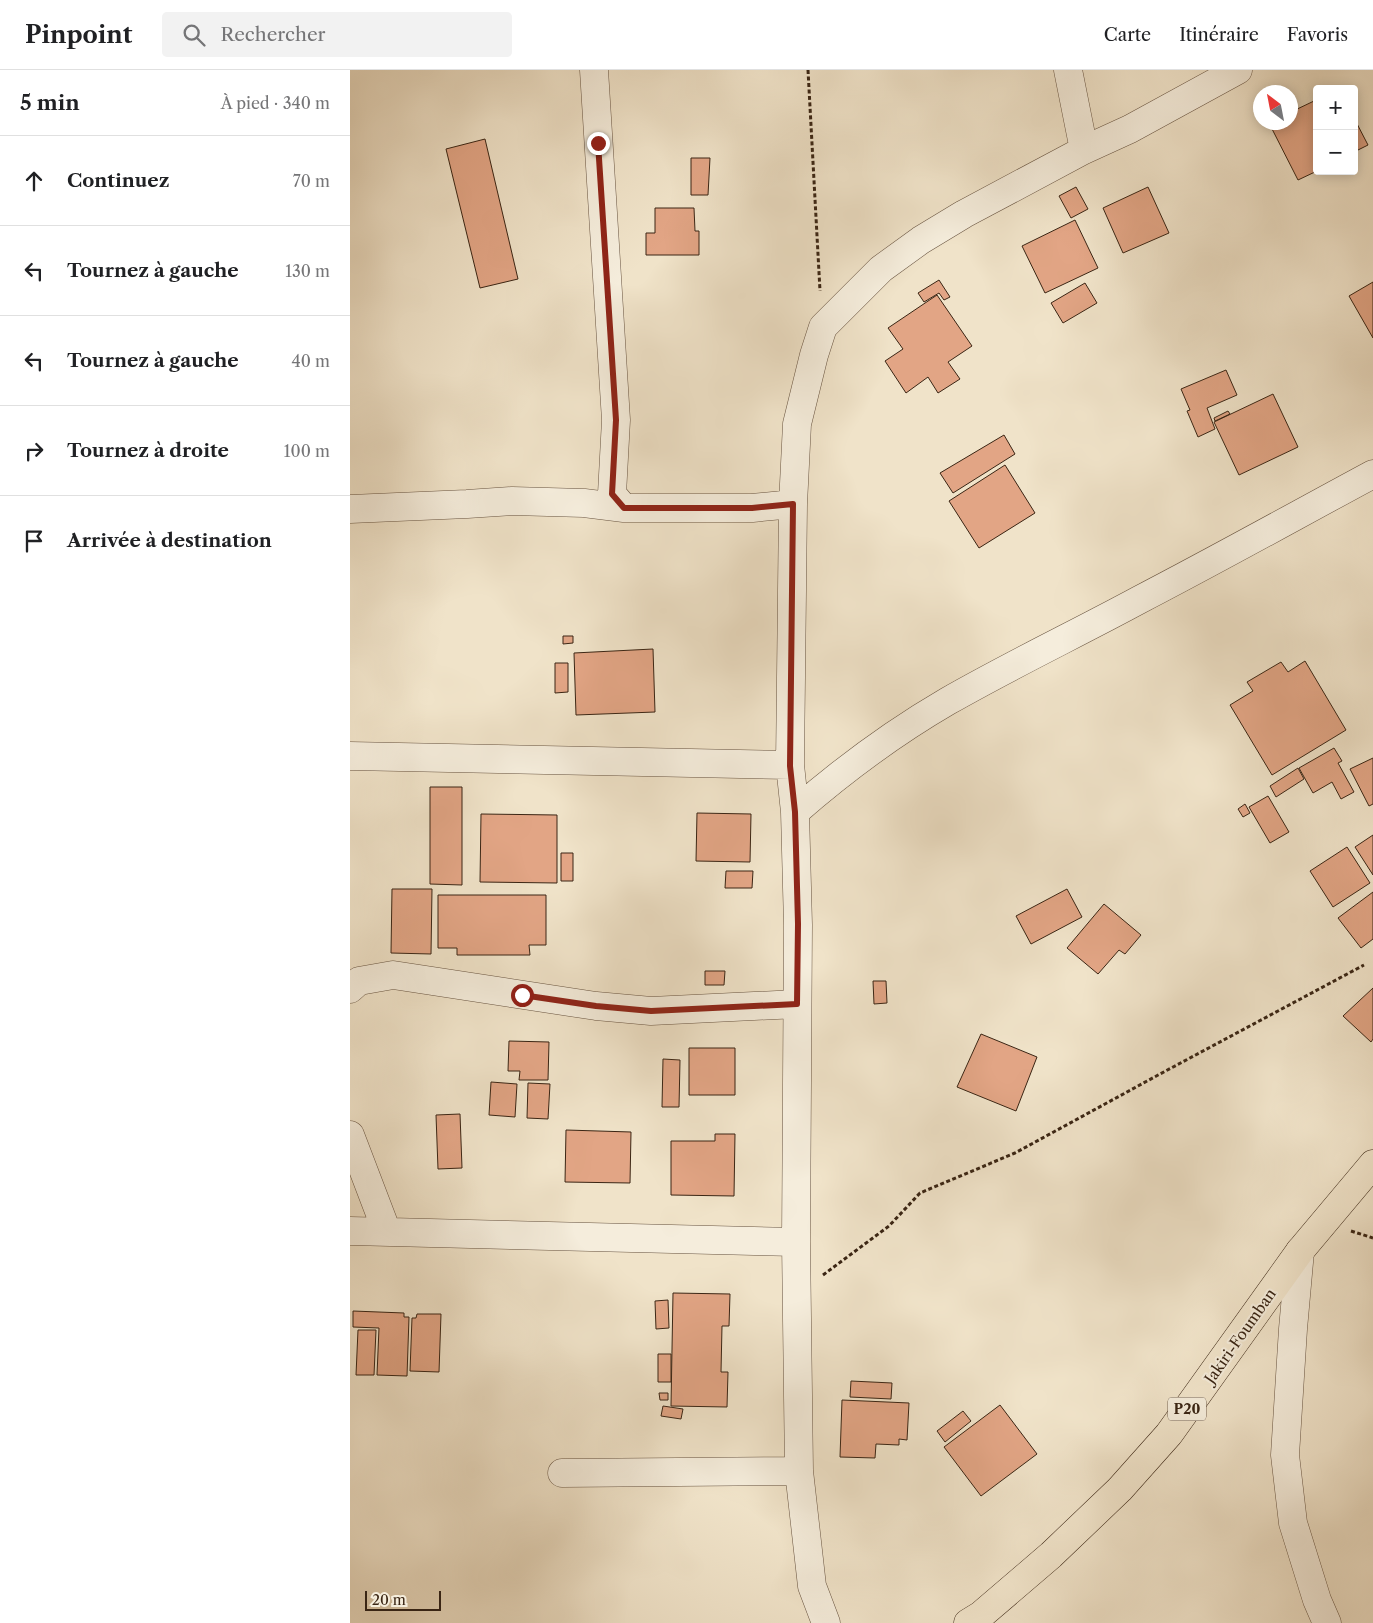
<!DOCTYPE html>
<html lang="fr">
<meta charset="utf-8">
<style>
body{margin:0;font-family:"Libre Caslon Text",serif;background:#f2f2f2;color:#202124}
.controls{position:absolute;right:15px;top:15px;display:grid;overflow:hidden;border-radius:5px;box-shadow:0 2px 12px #0003}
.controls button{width:45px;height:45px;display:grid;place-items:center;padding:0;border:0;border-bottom:1px solid #e0e0e0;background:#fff;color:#202124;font:25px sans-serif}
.compass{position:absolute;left:903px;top:15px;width:45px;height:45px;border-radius:50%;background:#fff;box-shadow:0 2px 12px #0003;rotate:328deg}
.scale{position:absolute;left:15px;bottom:12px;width:76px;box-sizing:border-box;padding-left:5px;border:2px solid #3a2514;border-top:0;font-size:14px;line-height:18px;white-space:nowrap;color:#3a2514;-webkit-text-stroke:4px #f5eddc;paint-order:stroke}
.stop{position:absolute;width:15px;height:15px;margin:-11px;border:4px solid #8f2418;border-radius:50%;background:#fff}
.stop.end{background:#8f2418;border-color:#fff;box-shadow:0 1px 5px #0008}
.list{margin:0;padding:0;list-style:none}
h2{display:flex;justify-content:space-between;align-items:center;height:65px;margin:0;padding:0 20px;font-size:21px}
h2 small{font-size:16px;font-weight:400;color:#757577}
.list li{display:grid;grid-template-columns:32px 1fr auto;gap:15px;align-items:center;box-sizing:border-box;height:90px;padding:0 20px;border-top:1px solid #e0e0e0}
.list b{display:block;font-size:19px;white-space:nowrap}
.list em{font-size:16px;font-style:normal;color:#757577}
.icon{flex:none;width:28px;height:28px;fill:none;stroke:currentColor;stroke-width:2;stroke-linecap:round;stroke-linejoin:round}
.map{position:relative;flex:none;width:1023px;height:1553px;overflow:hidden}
header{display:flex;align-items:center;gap:30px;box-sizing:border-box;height:70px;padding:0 25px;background:#fff;border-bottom:1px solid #e0e0e0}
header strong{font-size:24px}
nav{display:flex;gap:28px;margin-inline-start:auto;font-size:18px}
.search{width:350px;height:45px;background:#f2f2f2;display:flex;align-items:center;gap:12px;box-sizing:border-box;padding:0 18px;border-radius:5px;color:#757577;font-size:19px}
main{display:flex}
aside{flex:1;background:#fff}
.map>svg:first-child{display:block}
.building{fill:#e2a585;stroke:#3a2514}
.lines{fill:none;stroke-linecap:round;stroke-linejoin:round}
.minor-casing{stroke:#685441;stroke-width:29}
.major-casing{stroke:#3a2514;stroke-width:29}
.path{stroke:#3a2514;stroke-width:3;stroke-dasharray:4 2.5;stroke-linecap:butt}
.minor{stroke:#f5eddc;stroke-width:28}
.major{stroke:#f0e3c9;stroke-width:28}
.route{stroke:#8f2418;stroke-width:6}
.labels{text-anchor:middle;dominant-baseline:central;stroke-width:4;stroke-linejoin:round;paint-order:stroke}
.shield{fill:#f5eddc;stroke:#726150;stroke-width:1}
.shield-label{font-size:14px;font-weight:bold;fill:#3a2514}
.street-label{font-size:15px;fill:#3a2514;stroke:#f5eddc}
</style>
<header>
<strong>Pinpoint</strong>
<div class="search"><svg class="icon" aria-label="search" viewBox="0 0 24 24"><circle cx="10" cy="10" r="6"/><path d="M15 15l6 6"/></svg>Rechercher</div>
<nav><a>Carte</a><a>Itinéraire</a><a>Favoris</a></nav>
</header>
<main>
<aside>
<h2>5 min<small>À pied · 340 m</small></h2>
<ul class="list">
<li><svg class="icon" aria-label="ahead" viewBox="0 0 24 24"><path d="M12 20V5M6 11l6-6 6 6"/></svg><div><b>Continuez</b></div><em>70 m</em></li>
<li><svg class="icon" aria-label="left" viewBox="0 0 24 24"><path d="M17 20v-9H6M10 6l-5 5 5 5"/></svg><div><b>Tournez à gauche</b></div><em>130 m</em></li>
<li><svg class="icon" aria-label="left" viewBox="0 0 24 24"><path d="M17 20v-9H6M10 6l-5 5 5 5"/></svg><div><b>Tournez à gauche</b></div><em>40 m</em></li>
<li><svg class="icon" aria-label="right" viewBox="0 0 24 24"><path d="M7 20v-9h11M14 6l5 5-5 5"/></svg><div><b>Tournez à droite</b></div><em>100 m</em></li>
<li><svg class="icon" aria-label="arrive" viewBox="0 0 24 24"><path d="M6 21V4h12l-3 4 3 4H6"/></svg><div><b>Arrivée à destination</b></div></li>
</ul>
</aside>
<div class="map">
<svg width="1023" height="1553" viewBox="0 0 1023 1553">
<rect width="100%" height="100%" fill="#f0e3c9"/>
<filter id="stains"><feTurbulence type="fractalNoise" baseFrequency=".004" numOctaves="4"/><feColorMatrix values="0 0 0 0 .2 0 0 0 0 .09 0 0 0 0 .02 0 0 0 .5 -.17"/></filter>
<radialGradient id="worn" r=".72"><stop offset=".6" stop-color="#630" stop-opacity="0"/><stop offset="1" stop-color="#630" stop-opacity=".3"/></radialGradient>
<path class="building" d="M964,31L967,36V101L948,110L919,53L941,52V42Z
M1004,48L1018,75L1004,82Z
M135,69L168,209L130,218L96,79Z
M341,88H360L358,125H341Z
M726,117L738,139L721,148L709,126Z
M798,117L819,163L773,183L753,138Z
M305,138H344L345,161H349V185H296V163H305Z
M725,150L748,198L695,223L672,176Z
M589,210L600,227L594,230L589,223L574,232L568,223Z
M1023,212V268L999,226Z
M735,213L747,233L713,253L701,233Z
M587,225L622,276L598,292L610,309L588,323L578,307L556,323L535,291L553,279L538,258Z
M876,300L887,325L857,338L865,359L848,367L837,341L840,340L831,319Z
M923,324L948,377L889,405L864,352Z
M878,341L880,344L865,351L864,348Z
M654,365L665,384L603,423L590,403Z
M655,395L685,443L629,478L599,431Z
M213,566H223V573L213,574Z
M303,579L305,642L226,645L224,583Z
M955,591L996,660L922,705L880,635L903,621L897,612L931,592L938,602Z
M205,593H218V622L205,623Z
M984,678L992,691L988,693L1004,722L991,729L982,712L963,723L949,698Z
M1023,688V734L1019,736L1000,699Z
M948,698L954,709L926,727L920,716Z
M80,717H112V815L80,814Z
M918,726L939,762L920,773L899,737Z
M895,734L900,743L893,747L888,739Z
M347,743L401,744L400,792L346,791Z
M131,744L207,745V813L130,812Z
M1023,765V805L1005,777Z
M997,777L1020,813L983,837L960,801Z
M211,783H223V811H211Z
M376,801H403L402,818H375Z
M42,819H82L81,884L41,883Z
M717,819L732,847L681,874L666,846Z
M1023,822V869L1011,878L988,848Z
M88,825H196V875H179L180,885H107V878H88Z
M754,834L791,865L775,884L769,880L748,904L717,878Z
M355,901H375L374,915H355Z
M523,911H536L537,933L524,934Z
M1023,918V969L1021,972L993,946Z
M631,964L687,987L666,1041L607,1017Z
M159,971L199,972L198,1010H169L170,1001H158Z
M339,978H385V1025H339Z
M313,989L330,990L329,1037H312Z
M141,1012L167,1014L165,1047L139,1045Z
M178,1013L200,1014L198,1049L177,1048Z
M110,1044L112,1098L88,1099L86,1045Z
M216,1060L281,1062L280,1113L215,1112Z
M365,1064H385L384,1126L321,1125V1071H365Z
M323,1223L380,1224L379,1256H372L371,1302H378L377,1337L321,1336Z
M318,1230L319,1258L306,1259L305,1231Z
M3,1241L54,1243V1247H59L57,1306L27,1305L29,1258L3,1257Z
M67,1244H91L89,1302L60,1301L62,1248H66Z
M8,1260H26L24,1305H6Z
M308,1284H321V1312H308Z
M501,1311L542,1313L541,1329L500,1327Z
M309,1323H318V1330H310Z
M492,1330L559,1333L557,1370L549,1369V1375L526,1374L525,1388L490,1387Z
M650,1335L687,1384L631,1426L594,1377Z
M313,1336L333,1339L331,1349L311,1346Z
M613,1341L621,1351L595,1372L587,1361Z"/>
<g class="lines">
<defs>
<path id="minor" d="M244,0L266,350L262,424L274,438H402L443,434
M718,0L734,80
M0,439L117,434L162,431L234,433L274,438
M0,686L440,695
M445,742C493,700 543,663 598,631C661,595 726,564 789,530C868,489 945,446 1023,404
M0,919L9,911L43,905L246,936L301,941L447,934
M0,1065L37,1162
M0,1161L446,1172
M950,1181L943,1259L935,1385L943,1453L967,1530L977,1553
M212,1403L449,1401
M476,1553L462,1516L449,1401L446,1172L448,855L445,742L440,695L443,434L447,354L464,285L473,257L531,199L571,170L614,144L734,80L780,59L888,0"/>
<path id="major" d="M618,1553L631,1545L701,1485L770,1419L819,1364L950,1181L1023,1094"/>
</defs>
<use href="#minor" class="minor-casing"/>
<use href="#major" class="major-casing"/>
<path class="path" d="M458,0L470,221
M1001,1161L1023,1168
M473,1205L539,1156L570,1123L665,1083L810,1004L1014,895"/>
<use href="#minor" class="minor"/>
<use href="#major" class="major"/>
</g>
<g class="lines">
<path class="route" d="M172,925L246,936L301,941L447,934L448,854L445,742L440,696L443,434L402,438H274L262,424L266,350L248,73"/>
</g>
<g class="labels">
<rect class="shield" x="818" y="1327.5" width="38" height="23" rx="4"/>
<g class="shield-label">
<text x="837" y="1339">P20</text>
</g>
<g class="street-label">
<text transform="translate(890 1266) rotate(-55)">Jakiri-Foumban</text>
</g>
</g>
<rect width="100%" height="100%" filter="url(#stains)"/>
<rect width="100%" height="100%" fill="url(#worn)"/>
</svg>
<div class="controls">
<button>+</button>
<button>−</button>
</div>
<svg class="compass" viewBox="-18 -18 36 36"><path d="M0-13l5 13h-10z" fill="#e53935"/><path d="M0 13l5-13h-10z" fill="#757577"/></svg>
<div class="scale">20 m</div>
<div class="stop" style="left:172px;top:925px"></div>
<div class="stop end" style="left:248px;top:73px"></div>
</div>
</main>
